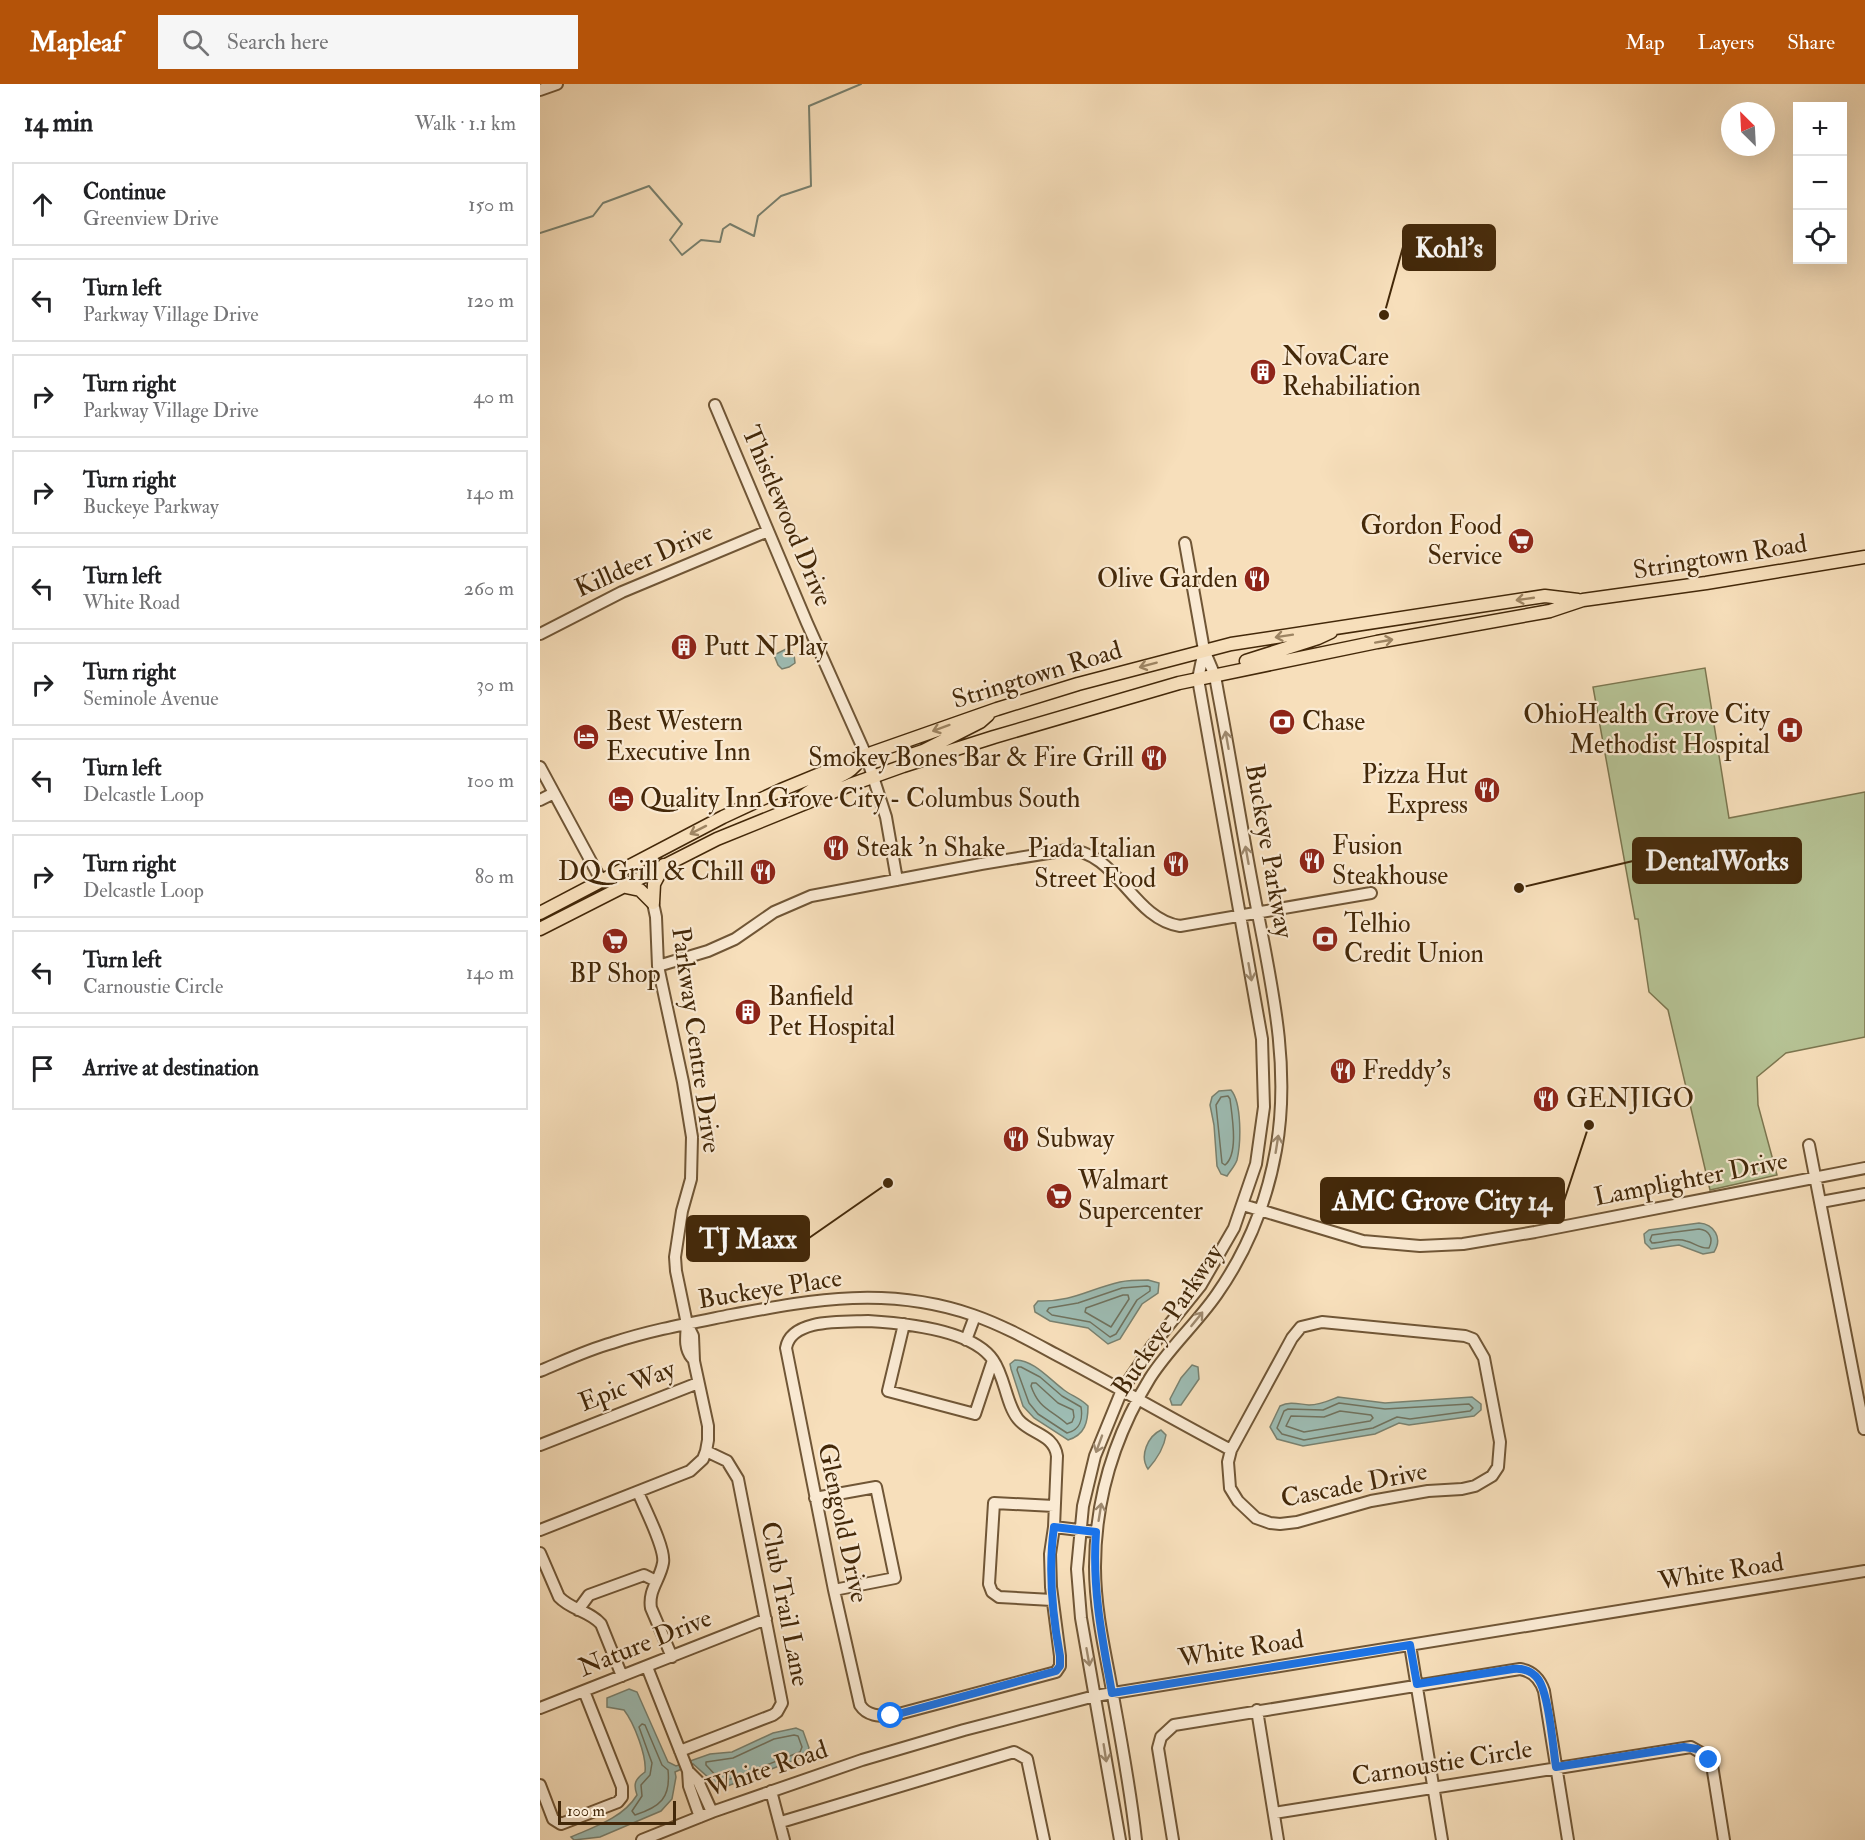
<!DOCTYPE html>
<meta charset="utf-8">
<style>
body{margin:0;font-family:"IM FELL Double Pica",serif;background:#f6f6f6;color:#202124}
.controls{position:absolute;right:18px;top:18px;display:grid;overflow:hidden;border-radius:0px;box-shadow:0 6px 24px #0002}
.controls button{width:54px;height:54px;display:grid;place-items:center;padding:0;border:0;border-bottom:2px solid #e0e0e0;background:#fff;color:#202124;font:30px sans-serif}
.compass{position:absolute;left:1181px;top:18px;width:54px;height:54px;border-radius:50%;background:#fff;box-shadow:0 6px 24px #0002;rotate:336deg}
.scale{position:absolute;left:18px;bottom:15px;width:118px;box-sizing:border-box;padding-left:6px;border:3px solid #432809;border-top:0;font-size:16px;line-height:21px;white-space:nowrap;color:#432809;-webkit-text-stroke:4px #faead3;paint-order:stroke}
.stop{position:absolute;width:18px;height:18px;margin:-14px;border:4px solid #1a73e8;border-radius:50%;background:#fff}
.stop.end{background:#1a73e8;border-color:#fff;box-shadow:0 2px 6px #0008}
.list{margin:0;padding:0;list-style:none}
h2{display:flex;justify-content:space-between;align-items:center;height:78px;margin:0;padding:0 24px;font-size:26px}
h2 small{font-size:20px;font-weight:400;color:#757577}
.list li{display:grid;grid-template-columns:39px 1fr auto;gap:18px;align-items:center;box-sizing:border-box;height:84px;margin:0 12px 12px;padding:0 12px;border:2px solid #e0e0e0;border-radius:0px}
.list b{display:block;font-size:22px;white-space:nowrap}
.list p{margin:0;font-size:20px;white-space:nowrap;color:#757577}
.list em{font-size:20px;font-style:normal;color:#757577}
.icon{flex:none;width:33px;height:33px;fill:none;stroke:currentColor;stroke-width:2;stroke-linecap:round;stroke-linejoin:round}
.map{position:relative;flex:none;width:1325px;height:1756px;overflow:hidden}
header{display:flex;align-items:center;gap:36px;box-sizing:border-box;height:84px;padding:0 30px;background:#b45309;color:#fff}
header strong{font-size:28px}
nav{display:flex;gap:33px;margin-inline-start:auto;font-size:21px}
.search{width:420px;height:54px;background:#f6f6f6;display:flex;align-items:center;gap:15px;box-sizing:border-box;padding:0 21px;border-radius:0px;color:#757577;font-size:22px}
main{display:flex}
aside{flex:1;background:#fff}
.map>svg:first-child{display:block}
.green{fill:#b6c395;stroke:#7c764f;stroke-width:1.5}
.water{fill:#9dbcb3;stroke:#79816f;stroke-width:1.5}
.lines{fill:none;stroke-linecap:round;stroke-linejoin:round}
.shore{stroke:#70725e;stroke-width:1.5}
.stream{stroke:#79816f;stroke-width:2}
.minor-casing{stroke:#705636;stroke-width:14}
.major-casing{stroke:#432809;stroke-width:15}
.minor{stroke:#faead3;stroke-width:10}
.major{stroke:#f7dfbb;stroke-width:12}
.oneway{stroke:#9d8462}
.oneway2{stroke:#9e896e}
.route{stroke:#1a73e8;stroke-width:8}
.labels{text-anchor:middle;dominant-baseline:central;stroke-width:4.5;stroke-linejoin:round;paint-order:stroke}
.poi-label{font-size:26px;fill:#432809;stroke:#faead3;text-anchor:start}
.street-label{font-size:26px;fill:#432809;stroke:#faead3}
.leader{fill:none;stroke:#432809;stroke-width:2}
.callout-dot{fill:#432809;stroke:#faead3;stroke-width:2}
.callout{fill:#432809;stroke:#432809;stroke-width:2}
.callout-label{font-size:27px;text-anchor:middle;font-weight:bold;fill:#fff}
</style>
<header>
<strong>Mapleaf</strong>
<div class="search"><svg class="icon" aria-label="search" viewBox="0 0 24 24"><circle cx="10" cy="10" r="6"/><path d="M15 15l6 6"/></svg>Search here</div>
<nav><a>Map</a><a>Layers</a><a>Share</a></nav>
</header>
<main>
<aside>
<h2>14 min<small>Walk · 1.1 km</small></h2>
<ul class="list">
<li><svg class="icon" aria-label="ahead" viewBox="0 0 24 24"><path d="M12 20V5M6 11l6-6 6 6"/></svg><div><b>Continue</b><p>Greenview Drive</p></div><em>150 m</em></li>
<li><svg class="icon" aria-label="left" viewBox="0 0 24 24"><path d="M17 20v-9H6M10 6l-5 5 5 5"/></svg><div><b>Turn left</b><p>Parkway Village Drive</p></div><em>120 m</em></li>
<li><svg class="icon" aria-label="right" viewBox="0 0 24 24"><path d="M7 20v-9h11M14 6l5 5-5 5"/></svg><div><b>Turn right</b><p>Parkway Village Drive</p></div><em>40 m</em></li>
<li><svg class="icon" aria-label="right" viewBox="0 0 24 24"><path d="M7 20v-9h11M14 6l5 5-5 5"/></svg><div><b>Turn right</b><p>Buckeye Parkway</p></div><em>140 m</em></li>
<li><svg class="icon" aria-label="left" viewBox="0 0 24 24"><path d="M17 20v-9H6M10 6l-5 5 5 5"/></svg><div><b>Turn left</b><p>White Road</p></div><em>260 m</em></li>
<li><svg class="icon" aria-label="right" viewBox="0 0 24 24"><path d="M7 20v-9h11M14 6l5 5-5 5"/></svg><div><b>Turn right</b><p>Seminole Avenue</p></div><em>30 m</em></li>
<li><svg class="icon" aria-label="left" viewBox="0 0 24 24"><path d="M17 20v-9H6M10 6l-5 5 5 5"/></svg><div><b>Turn left</b><p>Delcastle Loop</p></div><em>100 m</em></li>
<li><svg class="icon" aria-label="right" viewBox="0 0 24 24"><path d="M7 20v-9h11M14 6l5 5-5 5"/></svg><div><b>Turn right</b><p>Delcastle Loop</p></div><em>80 m</em></li>
<li><svg class="icon" aria-label="left" viewBox="0 0 24 24"><path d="M17 20v-9H6M10 6l-5 5 5 5"/></svg><div><b>Turn left</b><p>Carnoustie Circle</p></div><em>140 m</em></li>
<li><svg class="icon" aria-label="arrive" viewBox="0 0 24 24"><path d="M6 21V4h12l-3 4 3 4H6"/></svg><div><b>Arrive at destination</b></div></li>
</ul>
</aside>
<div class="map">
<svg width="1325" height="1756" viewBox="0 0 1325 1756">
<rect width="100%" height="100%" fill="#f7dfbb"/>
<filter id="stains"><feTurbulence type="fractalNoise" baseFrequency=".00333" numOctaves="4"/><feColorMatrix values="0 0 0 0 .2 0 0 0 0 .09 0 0 0 0 .02 0 0 0 .5 -.17"/></filter>
<radialGradient id="worn" r=".72"><stop offset=".6" stop-color="#630" stop-opacity="0"/><stop offset="1" stop-color="#630" stop-opacity=".3"/></radialGradient>
<path class="green" d="M1165,584L1189,734L1325,708V953L1246,969L1217,993L1218,1021L1237,1091L1170,1106L1128,926L1109,908L1098,835H1095L1053,603Z"/>
<path class="water" d="M248,564L254,570L255,579L249,583L242,585L238,581L234,571Z
M691,1006C702,1019 701,1059 697,1076C695,1082 690,1087 687,1092L681,1090L677,1082L674,1041L670,1021L672,1013L679,1007Z
M1159,1139C1174,1140 1183,1154 1174,1168L1163,1170L1139,1161L1111,1165L1105,1159L1104,1150L1109,1146Z
M608,1196L619,1199L618,1209L602,1220L580,1255L568,1260L548,1244L510,1237L495,1228L494,1222L498,1217C533,1218 549,1205 580,1198C589,1196 599,1196 608,1196Z
M475,1276C494,1276 509,1295 524,1306C532,1312 540,1314 548,1322C548,1338 545,1351 528,1356L494,1334L483,1322L471,1285L470,1280Z
M652,1281L658,1283L659,1295L641,1321H632L630,1315L641,1294Z
M798,1313L845,1319L932,1313L941,1320V1326L934,1332L869,1341L859,1339L835,1350L763,1362L737,1355L730,1343L740,1322C750,1317 758,1320 769,1321C780,1321 788,1317 798,1313Z
M621,1346L626,1351C624,1364 616,1376 608,1385C599,1372 608,1352 621,1346Z
M89,1605L97,1608L128,1678L136,1682L170,1670L192,1668L233,1649L256,1644L263,1647L269,1664L265,1672L185,1703L178,1702L153,1680L135,1688L136,1693L132,1715L121,1727L60,1753L34,1756L31,1753C54,1743 83,1734 97,1711C93,1700 95,1695 105,1688C107,1672 94,1639 84,1626L67,1623V1614Z"/>
<g class="lines">
<path class="shore" d="M688,1012L690,1015C692,1032 699,1070 685,1081L682,1079L676,1021L681,1013Z
M1159,1145C1169,1146 1174,1154 1169,1164C1160,1165 1155,1159 1146,1157C1135,1153 1124,1159 1112,1159L1110,1156L1112,1151Z
M607,1202L610,1203V1207L597,1216L576,1250L570,1253L550,1238L512,1231L507,1227L509,1224L538,1219L582,1204Z
M583,1211H588L589,1215L571,1243L545,1228L546,1224Z
M478,1283H481L500,1293L522,1312L541,1323C543,1335 540,1346 527,1349L498,1330L489,1319L477,1286Z
M492,1299H496L518,1319L533,1326L534,1333L532,1338L527,1340C510,1325 499,1325 491,1302Z
M799,1319L845,1325L929,1320L933,1324L930,1327L870,1335L857,1333L833,1344L764,1356L742,1350L737,1344L744,1327L748,1325L783,1326Z
M800,1327L831,1331L833,1334L830,1337L764,1348L746,1342L751,1332L784,1333Z
M102,1640L105,1641L122,1681L128,1686C131,1714 120,1723 95,1731L92,1727L102,1712L101,1701L110,1691L112,1679L99,1643Z
M254,1651L258,1652L262,1663L260,1668L185,1697L180,1696L166,1681V1678L193,1674L234,1655Z"/>
<path class="stream" d="M0,149L53,132L63,119L109,102L142,140L130,156L142,171L161,156L180,158L183,145L190,140L214,152L218,132L241,112L271,102L269,22L321,0"/>
<defs>
<path id="minor" d="M0,6L17,0
M175,321L267,539L326,671L346,733L357,796
M0,550L82,508L228,447
M0,683L61,796
M0,716L14,709
M118,882L168,867L195,855L234,828L271,812L441,780L527,766C577,766 592,835 640,842L831,809
M1269,1061L1324,1345
M1281,1118L1325,1110
M703,1121L823,1157L880,1162L923,1160L995,1148L1325,1084
M328,1237C362,1239 432,1245 453,1276C465,1293 466,1320 478,1335C490,1350 514,1350 517,1372L514,1443L510,1470L511,1503L520,1572V1582L516,1588L351,1632C339,1632 327,1632 320,1621L294,1506L246,1264C251,1234 304,1238 328,1237Z
M782,1238L925,1252L933,1255L944,1274L960,1358L958,1383L952,1392L935,1402L922,1405L888,1407L831,1417L757,1438L740,1440L730,1439L716,1434L698,1417L690,1404L688,1378L691,1366L752,1254L761,1243Z
M364,1240L348,1307L435,1330L453,1276
M147,1241C146,1253 144,1264 152,1274
M426,1256L435,1232
M0,1287C24,1277 47,1266 72,1259C111,1246 151,1239 191,1231C276,1215 349,1202 433,1231C462,1241 489,1256 515,1270C574,1301 632,1335 691,1366
M0,1361L158,1299
M98,1408C104,1423 126,1465 123,1479C120,1496 108,1506 111,1524L132,1573
M275,1414L336,1403L355,1494L294,1506
M514,1443L556,1448
M0,1446L150,1387L163,1375L166,1367L168,1356V1342L154,1277L153,1252L147,1240L136,1187L135,1173L142,1127L151,1095L152,1053L143,998L118,882L116,833L113,819
M0,1469L19,1513C31,1526 50,1527 61,1540L82,1592
M512,1516L459,1513L452,1508L449,1500L454,1419L514,1422
M38,1526L49,1511L104,1491L116,1497
M870,1561L902,1756
M107,1583L148,1687L149,1702L160,1733
M0,1624L226,1535
M717,1626L738,1756
M140,1667L233,1631L237,1628L242,1619L198,1395L187,1377L166,1367
M148,1687L158,1697L172,1728
M0,1701L13,1735L21,1740L78,1718L82,1713V1703L44,1607
M231,1707L244,1756
M734,1729L1151,1663L1167,1672L1172,1681L1184,1756
M241,1738L474,1668L487,1675L504,1756
M102,1756L172,1728L322,1676L424,1646L555,1612L1325,1487
M580,1756L541,1534L537,1485L543,1422L555,1372L582,1306L612,1262L661,1201L694,1144L716,1080L724,1023L722,955L658,595L664,566
M596,1756C590,1700 579,1645 569,1590C562,1554 555,1519 555,1483C555,1416 575,1351 610,1294C629,1264 657,1239 677,1210C707,1167 727,1117 736,1066C752,978 729,890 713,804C701,741 691,677 679,614L675,592L664,566L645,459
M633,1756L618,1664L621,1653L634,1641L980,1585C993,1587 1000,1595 1004,1607L1028,1756"/>
<path id="major" d="M706,577L778,554L791,548
M371,671L383,667L440,638L448,631
M257,718C270,704 287,699 304,690C310,687 315,682 319,677
M81,802L100,806L113,819
M113,819L114,800L124,781
M0,829L183,733L241,706L326,671L457,625L538,600L691,560L1005,512L1038,516
M0,845L177,755L310,701L363,682L454,653L639,599L837,558L1010,527L1043,516L1166,499L1325,473"/>
</defs>
<use href="#minor" class="minor-casing"/>
<use href="#major" class="major-casing"/>
<use href="#minor" class="minor"/>
<use href="#major" class="major"/>
</g>
<defs><path id="oneway-shaft" d="M-6 0H5M1.5-3L5.5 0L1.5 3" fill="none" stroke-width="1.6" stroke-linecap="round" stroke-linejoin="round" transform="scale(1.5)"/></defs>
<g class="oneway">
<use href="#oneway-shaft" transform="translate(985 515) rotate(172)"/>
<use href="#oneway-shaft" transform="translate(744 552) rotate(171)"/>
<use href="#oneway-shaft" transform="translate(844 557) rotate(-10)"/>
<use href="#oneway-shaft" transform="translate(608 581) rotate(165)"/>
<use href="#oneway-shaft" transform="translate(401 644) rotate(160)"/>
<use href="#oneway-shaft" transform="translate(158 746) rotate(153)"/>
</g>
<g class="oneway2">
<use href="#oneway-shaft" transform="translate(687 656) rotate(-100)"/>
<use href="#oneway-shaft" transform="translate(707 771) rotate(-100)"/>
<use href="#oneway-shaft" transform="translate(710 888) rotate(80)"/>
<use href="#oneway-shaft" transform="translate(737 1060) rotate(-81)"/>
<use href="#oneway-shaft" transform="translate(657 1235) rotate(-51)"/>
<use href="#oneway-shaft" transform="translate(559 1360) rotate(110)"/>
<use href="#oneway-shaft" transform="translate(560 1428) rotate(-81)"/>
<use href="#oneway-shaft" transform="translate(548 1573) rotate(80)"/>
<use href="#oneway-shaft" transform="translate(565 1669) rotate(81)"/>
</g>
<g class="lines">
<path class="route" d="M351,1632L516,1587L520,1582V1572C512,1529 508,1486 514,1443L556,1448C552,1505 562,1554 572,1609L870,1561L877,1600L973,1585C983,1584 992,1587 998,1595C1009,1610 1013,1664 1016,1683L1144,1663L1157,1665L1169,1676"/>
</g>
<defs>
<symbol id="building-disc" viewBox="-11 -11 22 22"><circle r="9.5" fill="#8f2418" stroke="#faead3"/><path d="M-4-6H4V6H1V3H-1V6H-4ZM-2.5-4.3h1.7v1.8h-1.7ZM.8-4.3h1.7v1.8H.8ZM-2.5-1h1.7V.8h-1.7ZM.8-1h1.7V.8H.8Z" fill="#fff"/></symbol>
<symbol id="supermarket-disc" viewBox="-11 -11 22 22"><circle r="9.5" fill="#8f2418" stroke="#faead3"/><path d="M-6-5.5h2.5l.6 2H6L4.5 2H-2.5L-4.4-4H-6ZM-1.5 3.2a1.3 1.3 0 1 0 .1 0ZM3 3.2a1.3 1.3 0 1 0 .1 0Z" fill="#fff"/></symbol>
<symbol id="restaurant-disc" viewBox="-11 -11 22 22"><circle r="9.5" fill="#8f2418" stroke="#faead3"/><path d="M-5-6h1v4h1v-4h1v4h1v-4h1v5L-1.5 .5V6h-2V.5L-5-1ZM5-6V6H3V1.5H1.5Q1.5-4 5-6Z" fill="#fff"/></symbol>
<symbol id="bank-disc" viewBox="-11 -11 22 22"><circle r="9.5" fill="#8f2418" stroke="#faead3"/><path d="M-6-4H6V4H-6ZM0-2.3a2.3 2.3 0 1 0 0 4.6a2.3 2.3 0 1 0 0-4.6Z" fill="#fff"/></symbol>
<symbol id="hospital-disc" viewBox="-11 -11 22 22"><circle r="9.5" fill="#8f2418" stroke="#faead3"/><path d="M-5-5h3v3.5h4V-5h3V5h-3V1.5h-4V5h-3Z" fill="#fff"/></symbol>
<symbol id="hotel-disc" viewBox="-11 -11 22 22"><circle r="9.5" fill="#8f2418" stroke="#faead3"/><path d="M-6-4.5h1.5V1H6V5H4.5V3h-9V5H-6ZM-4 0a1.8 1.8 0 1 1 3.6 0ZM.5 0V-2.5h3Q6-2.5 6 0Z" fill="#fff"/></symbol>
</defs>
<g fill-rule="evenodd">
<use href="#building-disc" x="708" y="273" width="30" height="30"/>
<use href="#supermarket-disc" x="966" y="442" width="30" height="30"/>
<use href="#restaurant-disc" x="702" y="480" width="30" height="30"/>
<use href="#building-disc" x="129" y="548" width="30" height="30"/>
<use href="#bank-disc" x="727" y="623" width="30" height="30"/>
<use href="#hospital-disc" x="1235" y="631" width="30" height="30"/>
<use href="#hotel-disc" x="31" y="638" width="30" height="30"/>
<use href="#restaurant-disc" x="599" y="659" width="30" height="30"/>
<use href="#restaurant-disc" x="932" y="691" width="30" height="30"/>
<use href="#hotel-disc" x="66" y="700" width="30" height="30"/>
<use href="#restaurant-disc" x="281" y="749" width="30" height="30"/>
<use href="#restaurant-disc" x="757" y="762" width="30" height="30"/>
<use href="#restaurant-disc" x="621" y="765" width="30" height="30"/>
<use href="#restaurant-disc" x="208" y="773" width="30" height="30"/>
<use href="#bank-disc" x="770" y="840" width="30" height="30"/>
<use href="#supermarket-disc" x="60" y="842" width="30" height="30"/>
<use href="#building-disc" x="193" y="913" width="30" height="30"/>
<use href="#restaurant-disc" x="788" y="972" width="30" height="30"/>
<use href="#restaurant-disc" x="991" y="1000" width="30" height="30"/>
<use href="#restaurant-disc" x="461" y="1040" width="30" height="30"/>
<use href="#supermarket-disc" x="504" y="1097" width="30" height="30"/>
</g>
<g class="labels">
<g class="poi-label">
<text x="742" y="273">NovaCare<tspan x="742" dy="30">Rehabiliation</tspan></text>
<text x="962" y="442" text-anchor="end">Gordon Food<tspan x="962" dy="30">Service</tspan></text>
<text x="698" y="495" text-anchor="end">Olive Garden</text>
<text x="164" y="563">Putt N Play</text>
<text x="1230" y="631" text-anchor="end">OhioHealth Grove City<tspan x="1230" dy="30">Methodist Hospital</tspan></text>
<text x="66" y="638">Best Western<tspan x="66" dy="30">Executive Inn</tspan></text>
<text x="762" y="638">Chase</text>
<text x="594" y="674" text-anchor="end">Smokey Bones Bar &amp; Fire Grill</text>
<text x="928" y="691" text-anchor="end">Pizza Hut<tspan x="928" dy="30">Express</tspan></text>
<text x="100" y="715">Quality Inn Grove City - Columbus South</text>
<text x="792" y="762">Fusion<tspan x="792" dy="30">Steakhouse</tspan></text>
<text x="316" y="764">Steak 'n Shake</text>
<text x="616" y="765" text-anchor="end">Piada Italian<tspan x="616" dy="30">Street Food</tspan></text>
<text x="204" y="788" text-anchor="end">DQ Grill &amp; Chill</text>
<text x="804" y="840">Telhio<tspan x="804" dy="30">Credit Union</tspan></text>
<text x="75" y="890" text-anchor="middle">BP Shop</text>
<text x="228" y="913">Banfield<tspan x="228" dy="30">Pet Hospital</tspan></text>
<text x="822" y="987">Freddy's</text>
<text x="1026" y="1015">GENJIGO</text>
<text x="496" y="1055">Subway</text>
<text x="538" y="1097">Walmart<tspan x="538" dy="30">Supercenter</tspan></text>
</g>
<g class="street-label">
<text transform="translate(247 432) rotate(67)">Thistlewood Drive</text>
<text transform="translate(1180 473) rotate(-9)">Stringtown Road</text>
<text transform="translate(104 476) rotate(-24)">Killdeer Drive</text>
<text transform="translate(497 591) rotate(-17)">Stringtown Road</text>
<text transform="translate(729 767) rotate(80)">Buckeye Parkway</text>
<text transform="translate(156 956) rotate(82)">Parkway Centre Drive</text>
<text transform="translate(1151 1095) rotate(-11)">Lamplighter Drive</text>
<text transform="translate(230 1205) rotate(-9)">Buckeye Place</text>
<text transform="translate(628 1236) rotate(-56)">Buckeye Parkway</text>
<text transform="translate(87 1302) rotate(-21)">Epic Way</text>
<text transform="translate(814 1401) rotate(-11)">Cascade Drive</text>
<text transform="translate(303 1439) rotate(78)">Glengold Drive</text>
<text transform="translate(1181 1488) rotate(-9)">White Road</text>
<text transform="translate(245 1520) rotate(79)">Club Trail Lane</text>
<text transform="translate(105 1559) rotate(-22)">Nature Drive</text>
<text transform="translate(701 1565) rotate(-9)">White Road</text>
<text transform="translate(902 1679) rotate(-9)">Carnoustie Circle</text>
<text transform="translate(227 1685) rotate(-19)">White Road</text>
</g>
</g>
<path class="leader" d="M844 231L863 163M979 804L1093 777M1049 1041L1024 1117M348 1099L269 1154"/>
<g class="callout-dot">
<circle cx="844" cy="231" r="6"/>
<circle cx="979" cy="804" r="6"/>
<circle cx="1049" cy="1041" r="6"/>
<circle cx="348" cy="1099" r="6"/>
</g>
<g class="callout">
<rect x="863" y="141" width="92" height="45" rx="6"/>
<rect x="1093" y="754" width="168" height="45" rx="6"/>
<rect x="781" y="1094" width="243" height="45" rx="6"/>
<rect x="147" y="1132" width="122" height="45" rx="6"/>
</g>
<g class="callout-label">
<text x="909" y="173">Kohl's</text>
<text x="1177" y="786">DentalWorks</text>
<text x="902" y="1126">AMC Grove City 14</text>
<text x="208" y="1164">TJ Maxx</text>
</g>
<rect width="100%" height="100%" filter="url(#stains)"/>
<rect width="100%" height="100%" fill="url(#worn)"/>
</svg>
<div class="controls">
<button>+</button>
<button>−</button>
<button><svg class="icon" aria-label="locate" viewBox="0 0 24 24"><circle cx="12" cy="12" r="6"/><path d="M12 2v4M12 18v4M2 12h4M18 12h4"/></svg></button>
</div>
<svg class="compass" viewBox="-18 -18 36 36"><path d="M0-13l5 13h-10z" fill="#e53935"/><path d="M0 13l5-13h-10z" fill="#757577"/></svg>
<div class="scale">100 m</div>
<div class="stop" style="left:351px;top:1632px"></div>
<div class="stop end" style="left:1169px;top:1676px"></div>
</div>
</main>
